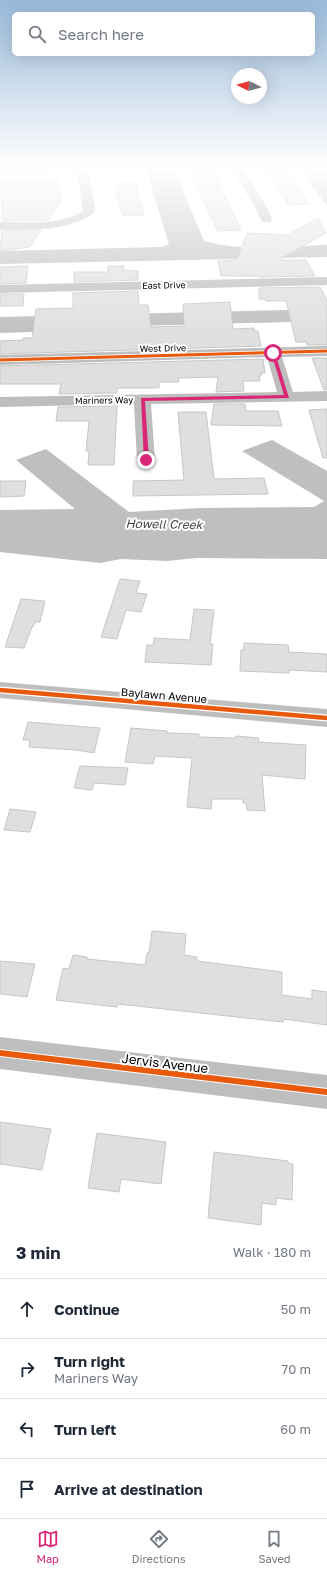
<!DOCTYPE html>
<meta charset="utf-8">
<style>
body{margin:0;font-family:"Golos Text",sans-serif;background:#f2f2f3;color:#1f2937}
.compass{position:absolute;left:231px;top:68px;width:36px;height:36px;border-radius:50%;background:#fff;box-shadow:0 4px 16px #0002;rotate:276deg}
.stop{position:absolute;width:12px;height:12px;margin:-9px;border:3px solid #db2777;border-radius:50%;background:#fff}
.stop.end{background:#db2777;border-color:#fff;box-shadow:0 1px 4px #0008}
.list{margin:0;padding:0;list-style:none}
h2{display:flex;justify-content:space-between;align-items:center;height:52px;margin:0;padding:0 16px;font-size:17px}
h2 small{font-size:13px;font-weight:400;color:#747a83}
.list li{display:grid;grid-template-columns:26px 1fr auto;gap:12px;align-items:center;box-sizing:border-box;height:60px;padding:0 16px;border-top:1px solid #e0e1e3}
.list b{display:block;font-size:15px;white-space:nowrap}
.list p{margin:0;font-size:13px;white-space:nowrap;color:#747a83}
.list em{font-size:13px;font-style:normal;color:#747a83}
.icon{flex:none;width:22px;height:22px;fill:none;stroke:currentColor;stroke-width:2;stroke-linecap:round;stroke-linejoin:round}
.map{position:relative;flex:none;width:327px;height:1226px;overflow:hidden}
.search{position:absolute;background:#fff;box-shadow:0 4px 16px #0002;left:12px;right:12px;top:12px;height:44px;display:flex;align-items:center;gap:10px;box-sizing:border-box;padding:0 14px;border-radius:6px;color:#747a83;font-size:15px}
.sheet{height:292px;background:#fff}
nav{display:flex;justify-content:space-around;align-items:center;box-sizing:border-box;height:56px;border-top:1px solid #e0e1e3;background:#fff;font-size:11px;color:#747a83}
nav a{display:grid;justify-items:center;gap:2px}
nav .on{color:#db2777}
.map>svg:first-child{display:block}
.water{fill:#bfbfbf}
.building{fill:#dfdfdf;stroke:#c7c7c7}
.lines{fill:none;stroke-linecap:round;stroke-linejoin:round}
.minor{fill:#bebebe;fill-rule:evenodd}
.cycleway-far2-casing{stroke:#fff;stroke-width:4.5}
.cycleway-far1-casing{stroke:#fff;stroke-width:7}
.cycleway-casing{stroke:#fff;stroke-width:8}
.cycleway-far2{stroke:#e8590c;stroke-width:3}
.cycleway-far1{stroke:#e8590c;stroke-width:4.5}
.cycleway{stroke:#e8590c;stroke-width:6}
.route{fill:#db2777}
.labels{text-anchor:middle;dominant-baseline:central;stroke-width:4;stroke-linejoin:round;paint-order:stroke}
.far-street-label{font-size:9px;fill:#000;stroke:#fff}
.street-label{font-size:11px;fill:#000;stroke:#fff}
.water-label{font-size:12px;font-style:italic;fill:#444;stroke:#fff}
.near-street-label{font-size:13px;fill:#000;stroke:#fff}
</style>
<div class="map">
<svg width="327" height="1226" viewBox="0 0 327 1226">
<rect width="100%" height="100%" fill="#fff"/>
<path class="water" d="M145,167H173L204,241C243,252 287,246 327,245V257L0,264V251L161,247L169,244Z
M299,167L327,168V206Z
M327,309V321L58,328V331L0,333V317Z
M272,440L327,471V559L196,558L167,561L121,559L100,563L0,552V510L75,509L16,460L46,449L129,512L200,508L314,507L324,501L242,451Z"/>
<path class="building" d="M189,167L212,168L241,230L218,231L204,203Z
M265,169H286L309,204L288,205Z
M50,179H57L62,200L48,220L3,221L0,181Z
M135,183L144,212H142L144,215L123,216L115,192H119L115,184Z
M318,218L326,233L278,260H306L315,276L258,277V276H221L218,261L237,260L247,233L288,235Z
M41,230L30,247L0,251L2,231Z
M28,266L26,283L0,284V267Z
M108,266H124L123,270L138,271V280L74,282V272H108Z
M320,287L327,300V345H307L306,342H296L286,301H266L265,299H259V288Z
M138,291L139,305H148L151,327L184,326L183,304L230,302L233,329L254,328L255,331H258L261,346L0,354V341L23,340V338H32L36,309L73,308V293Z
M0,294H24L23,306H0Z
M312,358H327V390H324Z
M263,359L265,373H261V376H259L260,381H243L244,391L216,392L218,377L178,378L179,382H159V388H117V393L59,394L61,384H0V366Z
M214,404H245L246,411H278L282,426L211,425Z
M117,406L114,465H88L89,451H86L89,421H56L58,407Z
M327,409V458H323L309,410Z
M178,412H206L214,479L264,478L268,494L133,496V481L184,480Z
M0,481H26L24,496L0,497Z
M120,579L140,581L136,593L147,594L141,612L126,610L117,639L101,637Z
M21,599L45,601L40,622H35L33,627H32L24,648L5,647Z
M194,609L214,610L210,644H213L211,665L145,662L147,645H153L154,638L190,640Z
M244,643L288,645L289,652L327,654V672L289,670V673L240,671L241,650H244Z
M28,722L100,728L94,753L76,750L29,747L30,740H23Z
M131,728L167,731V733L199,734V737L235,738L236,736L259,738L258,742L306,745L305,779L262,775L265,811L247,810L246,803H243V799H212L211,809L187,807L192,758L155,756L153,764L125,762Z
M80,766L128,768L125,785L94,783L92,790L74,788Z
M10,809L36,812L30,832L4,830Z
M152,931L186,934L184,955L197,957V961L282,972V995L312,999V990L327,992V1025L284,1019L283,1022L118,1004L117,1007L56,1000L63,968L69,969L73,955L87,957V959L145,965L147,953H149Z
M0,961L35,964L27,997L0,994Z
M0,1122L51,1129L42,1170L0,1164Z
M97,1133L166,1142L161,1184L121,1179L119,1192L88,1188Z
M214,1152L288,1161V1163L293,1164L292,1200L276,1198V1205L262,1203L261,1225L208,1218Z"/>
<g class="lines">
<path class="minor" d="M31,167H86C89,177 98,206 93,214C65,232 32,229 0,230V222C28,222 58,226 83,211L77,171L0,174V168Z
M231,167H241L268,209L272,220L270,222H262L256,209Z
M327,277V285L0,293V285Z
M327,346V356L282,357L293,392L327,391V401L151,404L155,461L152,465L146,466L140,465L137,461L134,404L0,407V397L277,392L267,357L0,365V355Z
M0,682L327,709V727L0,698Z
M0,1037L327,1075V1109L0,1069Z"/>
<defs>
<path id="cycleway-far2" d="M0,360L327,351"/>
<path id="cycleway-far1" d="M0,690L327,718"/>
<path id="cycleway" d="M0,1053L327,1092"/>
</defs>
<use href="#cycleway-far2" class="cycleway-far2-casing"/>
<use href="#cycleway-far1" class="cycleway-far1-casing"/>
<use href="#cycleway" class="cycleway-casing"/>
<use href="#cycleway-far2" class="cycleway-far2"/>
<use href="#cycleway-far1" class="cycleway-far1"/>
<use href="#cycleway" class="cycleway"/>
</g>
<linearGradient id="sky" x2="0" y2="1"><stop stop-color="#97b8d8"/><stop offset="0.49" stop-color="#fff"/><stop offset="1" stop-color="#fff" stop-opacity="0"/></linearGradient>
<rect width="327" height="338" fill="url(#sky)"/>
<path class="route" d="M271,352L275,353L289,398L145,401L149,460L144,462L141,398L284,395Z"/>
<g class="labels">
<g class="far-street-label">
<text transform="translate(164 285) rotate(-1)">East Drive</text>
<text transform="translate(163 348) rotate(-1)">West Drive</text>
<text transform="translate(104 400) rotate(-1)">Mariners Way</text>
</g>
<g class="street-label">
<text transform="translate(164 695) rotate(5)">Baylawn Avenue</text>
</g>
<g class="water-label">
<text transform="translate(164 524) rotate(1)">Howell Creek</text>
</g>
<g class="near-street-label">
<text transform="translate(165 1063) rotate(7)">Jervis Avenue</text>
</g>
</g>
</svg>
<svg class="compass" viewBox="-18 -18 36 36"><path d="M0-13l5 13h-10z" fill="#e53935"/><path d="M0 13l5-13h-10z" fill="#747a83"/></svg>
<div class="stop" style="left:273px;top:353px"></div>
<div class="stop end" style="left:146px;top:460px"></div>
<div class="search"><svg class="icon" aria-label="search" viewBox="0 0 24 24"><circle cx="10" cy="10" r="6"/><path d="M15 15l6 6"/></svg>Search here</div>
</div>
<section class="sheet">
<h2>3 min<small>Walk · 180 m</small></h2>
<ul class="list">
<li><svg class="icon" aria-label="ahead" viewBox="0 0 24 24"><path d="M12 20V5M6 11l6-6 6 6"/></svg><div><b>Continue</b></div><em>50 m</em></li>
<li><svg class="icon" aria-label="right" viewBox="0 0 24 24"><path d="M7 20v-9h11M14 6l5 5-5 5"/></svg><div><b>Turn right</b><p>Mariners Way</p></div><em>70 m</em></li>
<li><svg class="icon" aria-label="left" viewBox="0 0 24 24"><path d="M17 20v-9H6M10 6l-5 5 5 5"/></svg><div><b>Turn left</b></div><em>60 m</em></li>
<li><svg class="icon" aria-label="arrive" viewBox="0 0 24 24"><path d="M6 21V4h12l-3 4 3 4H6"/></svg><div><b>Arrive at destination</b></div></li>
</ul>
</section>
<nav>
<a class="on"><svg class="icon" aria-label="map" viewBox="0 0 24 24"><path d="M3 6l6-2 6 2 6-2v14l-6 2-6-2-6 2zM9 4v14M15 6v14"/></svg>Map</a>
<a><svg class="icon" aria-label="directions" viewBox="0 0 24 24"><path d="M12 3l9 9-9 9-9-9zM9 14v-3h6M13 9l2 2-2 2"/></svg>Directions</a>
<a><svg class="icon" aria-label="saved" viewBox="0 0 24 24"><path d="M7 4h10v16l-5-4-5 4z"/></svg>Saved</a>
</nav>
